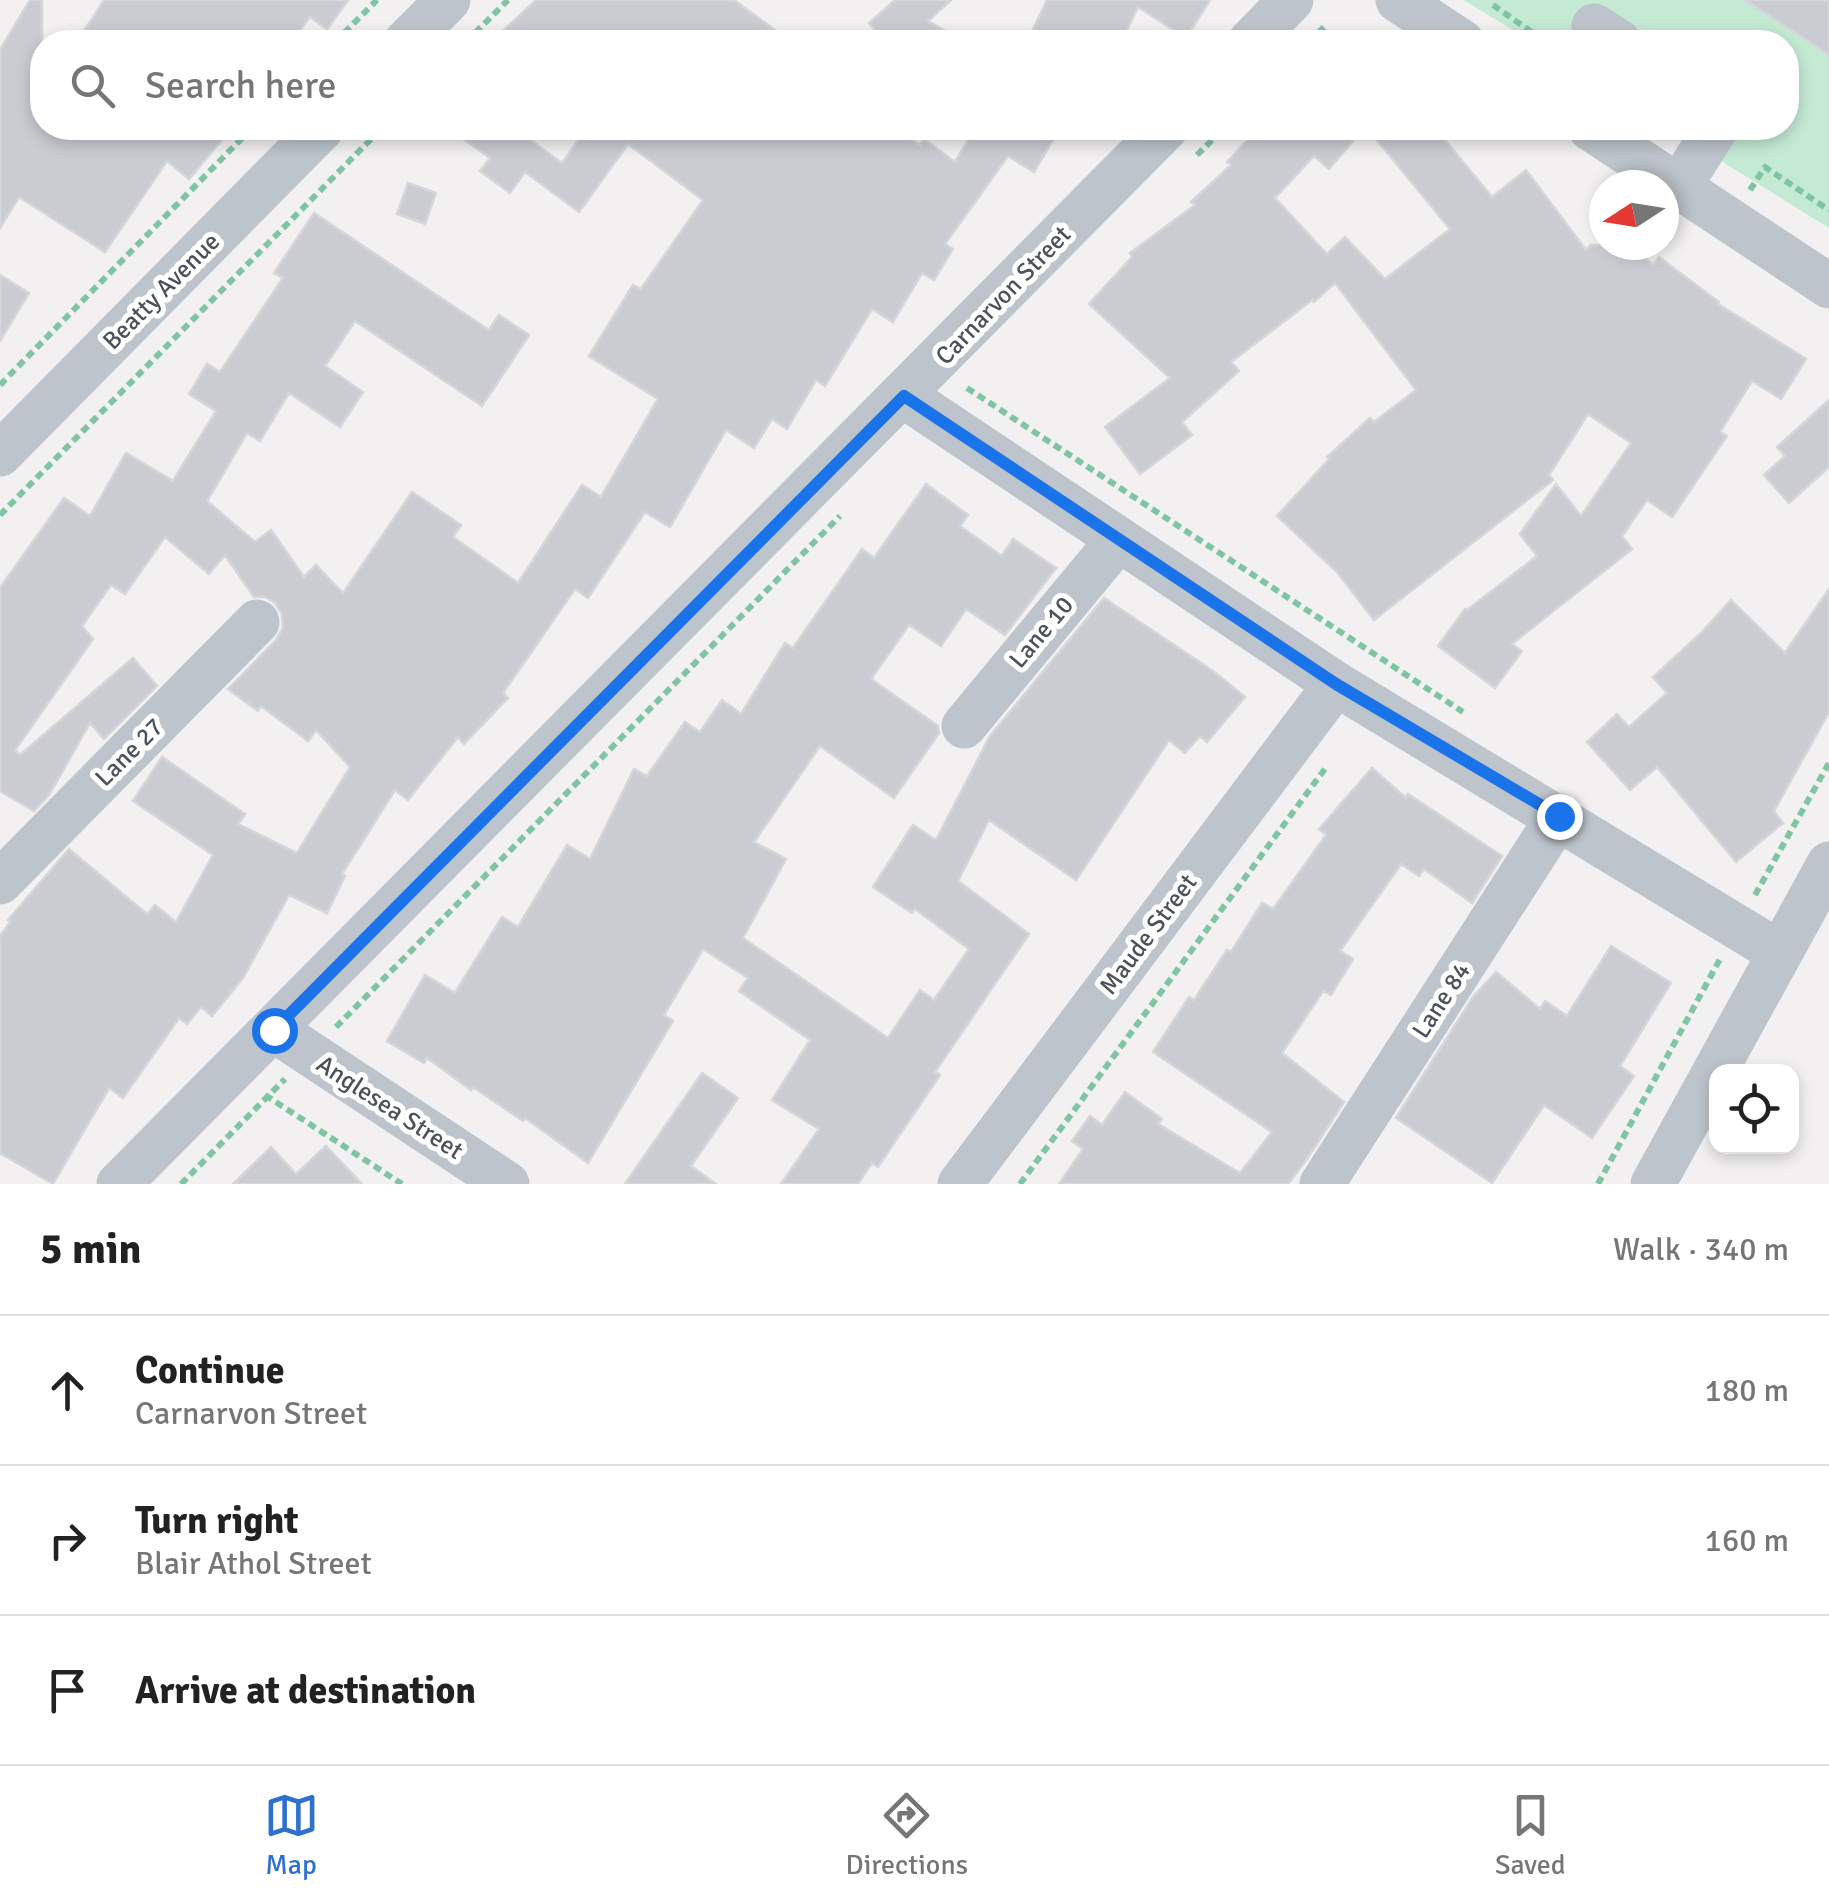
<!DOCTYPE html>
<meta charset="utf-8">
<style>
body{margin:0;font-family:Signika,sans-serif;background:#f2f2f2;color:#222}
.controls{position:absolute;right:30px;bottom:30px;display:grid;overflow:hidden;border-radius:20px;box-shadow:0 5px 15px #0003}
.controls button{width:90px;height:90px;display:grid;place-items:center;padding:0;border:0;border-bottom:2px solid #e0e0e0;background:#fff;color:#222;font:50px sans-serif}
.compass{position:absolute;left:1589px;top:170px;width:90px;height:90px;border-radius:50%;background:#fff;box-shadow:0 5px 15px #0003;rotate:258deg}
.stop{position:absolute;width:30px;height:30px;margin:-22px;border:8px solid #1a73e8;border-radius:50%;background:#fff}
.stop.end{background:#1a73e8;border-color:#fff;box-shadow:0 2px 10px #0008}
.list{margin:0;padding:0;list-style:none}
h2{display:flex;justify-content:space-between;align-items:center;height:130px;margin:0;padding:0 40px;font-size:42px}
h2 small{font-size:32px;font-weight:400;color:#767676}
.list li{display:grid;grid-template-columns:65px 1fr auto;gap:30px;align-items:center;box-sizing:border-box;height:150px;padding:0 40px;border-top:2px solid #e0e0e0}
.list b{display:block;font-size:38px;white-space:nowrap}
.list p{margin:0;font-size:32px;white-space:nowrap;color:#767676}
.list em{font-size:32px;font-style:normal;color:#767676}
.icon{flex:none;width:55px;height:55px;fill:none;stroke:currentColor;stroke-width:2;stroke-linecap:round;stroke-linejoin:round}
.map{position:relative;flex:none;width:1829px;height:1184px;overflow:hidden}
.search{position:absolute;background:#fff;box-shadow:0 5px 15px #0003;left:30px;right:30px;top:30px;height:110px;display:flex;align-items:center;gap:25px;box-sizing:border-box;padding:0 35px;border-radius:40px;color:#767676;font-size:38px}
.sheet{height:580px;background:#fff}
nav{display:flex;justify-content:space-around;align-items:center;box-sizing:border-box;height:140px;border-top:2px solid #e0e0e0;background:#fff;font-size:28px;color:#767676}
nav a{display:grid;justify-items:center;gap:5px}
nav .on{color:#2d70cf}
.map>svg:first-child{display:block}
.green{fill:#c4ead4}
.building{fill:#cbccd2;stroke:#d5d6da;stroke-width:2.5}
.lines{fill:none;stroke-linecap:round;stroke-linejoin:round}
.path{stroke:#7fc5a4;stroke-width:6;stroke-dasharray:8 5;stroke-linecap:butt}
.minor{stroke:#bdc4cb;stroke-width:45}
.route{stroke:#1a73e8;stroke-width:12}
.labels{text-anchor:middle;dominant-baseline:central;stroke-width:10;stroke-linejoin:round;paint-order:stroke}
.street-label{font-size:25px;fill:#4a535b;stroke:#fff}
</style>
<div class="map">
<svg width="1829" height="1184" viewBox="0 0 1829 1184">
<rect width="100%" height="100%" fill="#f2f0f0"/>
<path class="green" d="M1464,0H1829V228L1668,128H1786V42H1532Z"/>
<path class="building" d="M30,0H42V128H232L189,179L167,161L105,252L19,197L0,228V50Z
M104,0H348L327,29L310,17L291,42H102L84,31Z
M536,0H734L791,42H491Z
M895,0H951L928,21L965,42H886L869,23Z
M1047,0H1210L1186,38L1138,7L1121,42H1027Z
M1745,0H1829V55Z
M448,128H514L562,163L587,128H893L920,145L924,139L955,162L975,128H1060L1034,172L1008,156L945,244L953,249L934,280L922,273L893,322L872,309L825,386L816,380L787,429L772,419L754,448L726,430L670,527L645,512L588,598L575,589L503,693L508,698L464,744L458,737L408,800L395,790L342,874L345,876L327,913L289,895L243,978L212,1016L201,1007L187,1024L179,1018L123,1098L109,1088L53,1184L0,1153V936L10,922L8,920L69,849L147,914L155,905L176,922L213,855L133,801L162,757L245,814L238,824L297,853L350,767L316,730L308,741L261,706L258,711L228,689L276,640L283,628L282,614L275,603L265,597H254L225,555L209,574L165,537L125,594L111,585L82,626L93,639L15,750L20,755L133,658L157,686L104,739L90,723L49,795L34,811L0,791V588L64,498L90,516L126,453L173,481L216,411L189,394L207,364L220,372L283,278L274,273L314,213L489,330L499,315L529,335L482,406L355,321L325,366L363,392L340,427L289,393L260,441L247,433L207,501L255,542L271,530L304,577L316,565L343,593L412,492L461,525L453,537L518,583L582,485L601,497L658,399L589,356L633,285L641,289L703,200L628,144L579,212L525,172L510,193L480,171L490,158Z
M1258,128H1364L1329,169L1314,156L1275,198L1327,254L1345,237L1385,279L1450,229L1367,128H1435L1492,197L1526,170L1586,250L1591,245H1633L1653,265L1659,257L1719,302L1718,304L1806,359L1781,399L1752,381L1720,432L1727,436L1672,517L1647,500L1622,536L1632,549L1512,644L1522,651L1495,688L1438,646L1465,609L1467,610L1537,556L1520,534L1556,484L1581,516L1631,443L1588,414L1549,475L1553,480L1374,620L1337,572L1277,516L1329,459L1327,457L1370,418L1374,422L1416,390L1335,283L1314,302L1312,300L1231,362L1239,371L1182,422L1192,435L1140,474L1105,427L1170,378L1089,304L1132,257L1130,253L1195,205L1191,202L1231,165L1227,162Z
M408,183L436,193L425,224L397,214Z
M0,275L29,293L0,341Z
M1829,400V467L1789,503L1764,475L1785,456L1777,447Z
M926,484L968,515L960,526L1002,556L1013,539L1056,568L1005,635L966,609L941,646L909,625L871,679L938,726L939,733L894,798L820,746L754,842L786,859L743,938L888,1038L920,990L934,1000L969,949L915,909L912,913L873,887L913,825L936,840L990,736L1104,598L1213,671L1245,697L1207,742L1200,736L1185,753L1169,740L1076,880L989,820L958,881L1029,934L935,1072L940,1075L878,1167L872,1163L858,1184H781L819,1129L772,1100L810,1040L739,991L748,978L703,949L664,1015L673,1021L588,1163L525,1118L523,1121L473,1087L471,1090L427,1058L424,1063L387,1041L425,975L455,993L502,917L518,927L567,845L590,859L634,769L647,776L685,722L700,732L722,700L741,714L785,643L793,648L862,549L874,558Z
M1829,589V712L1774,811L1783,823L1736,862L1657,767L1630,790L1587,742L1617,714L1629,727L1667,693L1653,677L1701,633L1731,600L1785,653Z
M1372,768L1406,798L1408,794L1502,856L1472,903L1424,869L1419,876L1401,864L1340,951L1353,959L1331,995L1323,991L1282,1053L1344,1102L1307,1159L1288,1184H1059L1083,1149L1072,1141L1090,1116L1102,1125L1125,1092L1162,1119L1158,1124L1240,1173L1272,1132L1153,1052L1189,997L1194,1000L1227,950L1231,952L1262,903L1273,909L1326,835L1319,829Z
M1611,946L1671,983L1620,1066L1634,1076L1592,1138L1544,1105L1492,1183L1396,1118L1473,997L1496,972L1540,1009L1545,1001L1567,1016Z
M702,1073L738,1098L691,1166L716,1184H625Z
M326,1146L362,1184H233L271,1147L296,1174Z"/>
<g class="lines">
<path class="path" d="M1493,5L1546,42
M335,42L377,0
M466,42L508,0
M1309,42L1327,24
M1197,155L1224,128
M1750,190L1765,167L1829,210
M0,385L252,128
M967,388L1463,712
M0,515L382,128
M1755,895L1829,763
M336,1027L840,516
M265,1095L402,1184
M181,1184L285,1079
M1020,1184L1327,766
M1598,1184L1720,959"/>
<path class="minor" d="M1398,0L1462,42
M1594,26L1619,42
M406,42L448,0
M1250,42L1291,0
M1590,128L1829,286
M1679,187L1716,128
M904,396L1336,684L1780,953
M0,454L322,128
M964,726L1119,539
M0,882L257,622
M274,1030L507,1184
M119,1184L1166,128
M960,1184L1336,684
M1322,1184L1559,816
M1653,1184L1829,864"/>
</g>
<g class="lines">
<path class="route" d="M274,1030L904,396L1336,684L1559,816"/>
</g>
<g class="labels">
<g class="street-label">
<text transform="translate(161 291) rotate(-45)">Beatty Avenue</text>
<text transform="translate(1003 295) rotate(-46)">Carnarvon Street</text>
<text transform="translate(1041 632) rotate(-50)">Lane 10</text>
<text transform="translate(129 752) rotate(-45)">Lane 27</text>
<text transform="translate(1148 934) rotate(-53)">Maude Street</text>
<text transform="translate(1441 1000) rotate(-57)">Lane 84</text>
<text transform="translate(390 1107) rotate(33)">Anglesea Street</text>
</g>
</g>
</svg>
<div class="controls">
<button><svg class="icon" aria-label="locate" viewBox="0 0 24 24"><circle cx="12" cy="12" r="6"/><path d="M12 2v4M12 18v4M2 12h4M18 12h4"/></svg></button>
</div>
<svg class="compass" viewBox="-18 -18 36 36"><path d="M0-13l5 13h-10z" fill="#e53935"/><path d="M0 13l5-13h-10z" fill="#767676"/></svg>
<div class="stop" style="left:274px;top:1030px"></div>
<div class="stop end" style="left:1559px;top:816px"></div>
<div class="search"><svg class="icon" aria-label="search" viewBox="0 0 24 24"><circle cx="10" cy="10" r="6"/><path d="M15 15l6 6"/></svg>Search here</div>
</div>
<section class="sheet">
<h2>5 min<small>Walk · 340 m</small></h2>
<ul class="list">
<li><svg class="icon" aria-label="ahead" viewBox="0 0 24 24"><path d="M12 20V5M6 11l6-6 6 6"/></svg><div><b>Continue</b><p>Carnarvon Street</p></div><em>180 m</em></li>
<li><svg class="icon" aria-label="right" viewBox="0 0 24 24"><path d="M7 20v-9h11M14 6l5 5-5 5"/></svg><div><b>Turn right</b><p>Blair Athol Street</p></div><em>160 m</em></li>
<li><svg class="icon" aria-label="arrive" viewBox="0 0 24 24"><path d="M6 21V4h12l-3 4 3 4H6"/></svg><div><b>Arrive at destination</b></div></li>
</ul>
</section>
<nav>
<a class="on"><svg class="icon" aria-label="map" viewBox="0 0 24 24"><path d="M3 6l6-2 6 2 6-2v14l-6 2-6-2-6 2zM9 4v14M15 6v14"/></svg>Map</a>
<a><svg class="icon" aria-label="directions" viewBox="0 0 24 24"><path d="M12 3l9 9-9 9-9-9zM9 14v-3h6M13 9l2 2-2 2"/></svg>Directions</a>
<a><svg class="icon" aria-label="saved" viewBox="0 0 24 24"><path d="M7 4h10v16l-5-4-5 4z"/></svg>Saved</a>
</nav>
